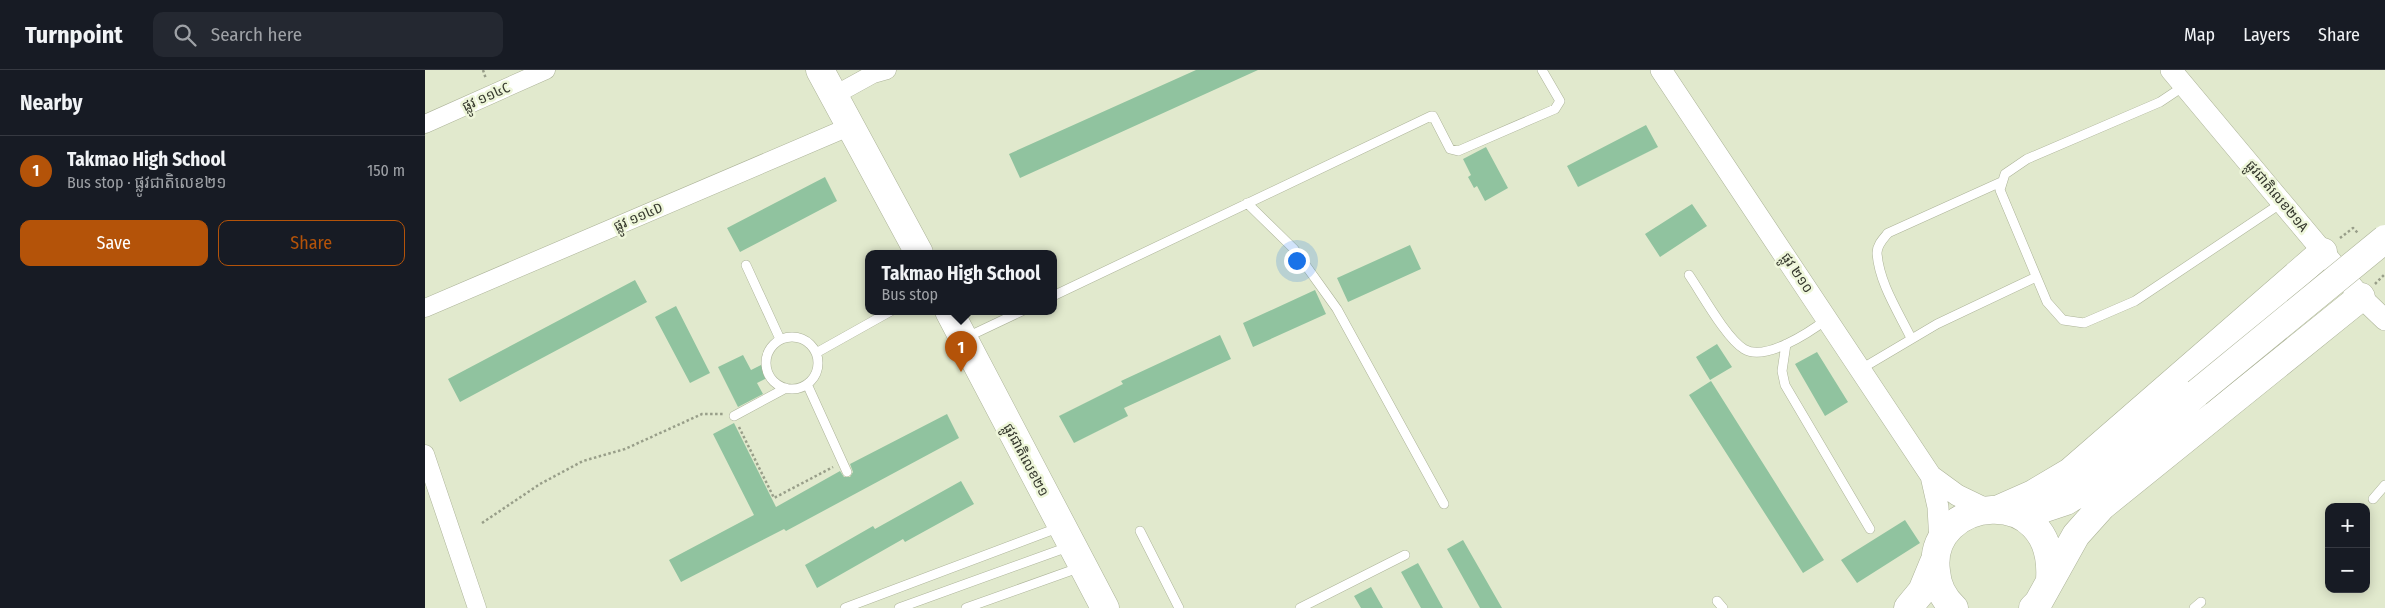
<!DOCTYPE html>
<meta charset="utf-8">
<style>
body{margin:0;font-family:"Fira Sans Condensed","Noto Sans Khmer",sans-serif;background:#242831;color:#f1f3f6}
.controls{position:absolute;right:15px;bottom:15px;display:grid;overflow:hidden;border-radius:10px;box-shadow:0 2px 12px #0003}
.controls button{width:45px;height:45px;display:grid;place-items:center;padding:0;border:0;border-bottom:1px solid #363941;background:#171b24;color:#f1f3f6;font:25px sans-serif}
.you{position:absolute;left:871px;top:190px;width:18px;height:18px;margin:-12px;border:4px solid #fff;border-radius:50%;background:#1a73e8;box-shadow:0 0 0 8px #1a73e833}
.badge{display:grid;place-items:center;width:32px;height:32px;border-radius:50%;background:#b45309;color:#fff;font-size:16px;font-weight:700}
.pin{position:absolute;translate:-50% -41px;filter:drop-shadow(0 1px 2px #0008)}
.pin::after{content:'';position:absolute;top:26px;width:18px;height:15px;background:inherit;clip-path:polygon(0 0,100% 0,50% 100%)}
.popup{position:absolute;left:440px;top:180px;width:192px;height:65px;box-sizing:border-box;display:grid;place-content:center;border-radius:10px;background:#171b24;filter:drop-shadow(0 1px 4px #0005);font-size:16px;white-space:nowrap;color:#9ea1a6}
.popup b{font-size:19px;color:#f1f3f6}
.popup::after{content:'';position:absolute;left:50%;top:100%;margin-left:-10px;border:10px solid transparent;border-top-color:#171b24}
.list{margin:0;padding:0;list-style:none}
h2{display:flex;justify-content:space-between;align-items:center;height:65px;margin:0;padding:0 20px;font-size:21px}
h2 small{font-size:16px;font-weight:400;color:#9ea1a6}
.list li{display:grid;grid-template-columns:32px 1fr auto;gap:15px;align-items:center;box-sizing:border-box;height:70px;padding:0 20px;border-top:1px solid #363941}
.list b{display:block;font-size:19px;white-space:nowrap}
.list p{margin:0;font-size:16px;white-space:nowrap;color:#9ea1a6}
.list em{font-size:16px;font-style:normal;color:#9ea1a6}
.actions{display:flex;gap:10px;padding:15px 20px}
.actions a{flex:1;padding:11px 0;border:1px solid #b45309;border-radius:10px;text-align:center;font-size:18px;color:#b45309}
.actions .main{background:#b45309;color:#fff}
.icon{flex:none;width:28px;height:28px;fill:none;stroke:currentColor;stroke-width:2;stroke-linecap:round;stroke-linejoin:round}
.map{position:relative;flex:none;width:1960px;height:538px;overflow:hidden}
header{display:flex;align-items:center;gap:30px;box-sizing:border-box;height:70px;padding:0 25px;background:#171b24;border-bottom:1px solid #363941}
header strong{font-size:24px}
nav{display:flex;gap:28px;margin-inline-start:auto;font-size:18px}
.search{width:350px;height:45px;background:#242831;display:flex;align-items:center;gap:12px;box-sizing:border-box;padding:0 18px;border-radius:10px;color:#9ea1a6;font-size:19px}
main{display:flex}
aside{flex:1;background:#171b24}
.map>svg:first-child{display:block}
.building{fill:#90c39f}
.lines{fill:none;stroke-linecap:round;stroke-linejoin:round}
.service-casing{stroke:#acb398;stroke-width:10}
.minor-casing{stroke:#acb398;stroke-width:19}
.tertiary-casing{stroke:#acb398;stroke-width:22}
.primary-casing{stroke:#acb398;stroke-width:29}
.path{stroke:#989e89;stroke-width:2.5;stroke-dasharray:2.5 2.5;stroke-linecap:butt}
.service{stroke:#fff;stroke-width:9}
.minor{stroke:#fff;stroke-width:18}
.tertiary{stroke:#fff;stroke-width:21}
.primary{stroke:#fff;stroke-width:28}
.primary-bridge-casing{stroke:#acb398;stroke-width:29;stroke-linecap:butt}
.primary-bridge{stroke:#fff;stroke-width:28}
.labels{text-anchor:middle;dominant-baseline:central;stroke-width:5;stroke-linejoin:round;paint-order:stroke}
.street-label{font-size:14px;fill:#35382d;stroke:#eef6da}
</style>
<header>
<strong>Turnpoint</strong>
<div class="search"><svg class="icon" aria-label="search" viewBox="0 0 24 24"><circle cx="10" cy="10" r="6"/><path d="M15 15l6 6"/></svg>Search here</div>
<nav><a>Map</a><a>Layers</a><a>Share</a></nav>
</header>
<main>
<aside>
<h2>Nearby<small></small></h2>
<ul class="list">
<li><span class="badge">1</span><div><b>Takmao High School</b><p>Bus stop · ផ្លូវជាតិលេខ២១</p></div><em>150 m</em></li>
</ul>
<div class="actions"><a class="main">Save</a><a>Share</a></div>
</aside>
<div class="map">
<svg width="1960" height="538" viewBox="0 0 1960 538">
<rect width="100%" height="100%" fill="#e1e9cd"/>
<path class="building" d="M771,0H833L595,108L584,84Z
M1221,55L1233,77L1153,117L1142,96Z
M1061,77L1083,118L1060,131L1052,116L1049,118L1043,107L1046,105L1038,89Z
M400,107L412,131L315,182L302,158Z
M1267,134L1282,156L1235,187L1220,164Z
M985,175L996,199L923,232L912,208Z
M210,210L222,232L35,332L23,309Z
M890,220L901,244L828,277L818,253Z
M251,236L285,303L265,313L230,247Z
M795,265L806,289L699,338L703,346L649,373L634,346L698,314L696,311Z
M1292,274L1307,297L1285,310L1271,287Z
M1392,282L1423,332L1400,346L1370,294Z
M318,285L326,300L336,295L342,308L332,313L338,324L313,337L293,297Z
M1286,311L1399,490L1378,503L1264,325Z
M522,344L534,368L361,461L359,459L256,512L244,490L329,445L288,364L309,353L351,437L415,401L419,407H425L428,402L425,394Z
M536,411L549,434L480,472L478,469L392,518L380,495L448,456L450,459Z
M1480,450L1495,473L1432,513L1416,490Z
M1038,470L1077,538H1055L1022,479Z
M993,493L1018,538H996L976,502Z
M946,517L958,538H936L929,526Z"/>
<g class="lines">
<defs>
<path id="service" d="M1759,16L1735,32L1602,89L1580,104L1575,120L1622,232L1638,250L1659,253L1710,231L1858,132
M822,133L869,179L912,239L1019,434
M321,195L355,269
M1264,205C1277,224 1301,268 1319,279C1340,292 1385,262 1402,249
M628,226L1006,46H1008L1025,79L1033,81L1130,39L1135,31L1117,0
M341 293a26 26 0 1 1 52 0a26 26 0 1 1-52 0Z
M540,268L597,241
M1486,268C1474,243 1454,213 1452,183C1452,175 1458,169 1463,163L1576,112
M1361,274L1357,301L1360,315L1445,459
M391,283L466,241
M1436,299L1512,254L1611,207
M382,314L422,402
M309,346L361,318
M1948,429L1960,415
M715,461L754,538
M1292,531L1298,538
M420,538L635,457
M474,538L643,477
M541,538L656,497
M875,538L980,485
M1769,538L1776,532"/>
<path id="minor" d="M408,26L448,4L462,0
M0,54L121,0
M0,238L426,56
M0,384L52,538"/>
<path id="tertiary" d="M1236,0L1506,406L1532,425L1561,439
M1746,0L1936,227L1960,250
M1506,406L1513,437L1515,473"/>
<path id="primary" d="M395,0L494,183
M524,241L680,538
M1574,439L1608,424L1645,402L1898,182
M1593,444L1617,439L1641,431L1662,418L1772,323
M1483,538L1497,521L1509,492
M1529,538C1518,528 1512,516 1511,501C1501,427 1632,409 1625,510
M1608,538L1613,533L1651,465L1677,436L1936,227"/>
</defs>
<use href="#service" class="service-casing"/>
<use href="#minor" class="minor-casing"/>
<use href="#tertiary" class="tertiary-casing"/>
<use href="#primary" class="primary-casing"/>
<path class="path" d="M58,0L61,9
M1915,168L1928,158L1933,163
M1950,214L1960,204
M314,357L349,428L408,397
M57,453L115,414L158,391L200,379L277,344H298"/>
<use href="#service" class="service"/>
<use href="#minor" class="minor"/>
<use href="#tertiary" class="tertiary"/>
<use href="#primary" class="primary"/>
<defs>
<path id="primary-bridge" d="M1772,323L1960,169"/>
</defs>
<use href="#primary-bridge" class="primary-bridge-casing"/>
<use href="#primary-bridge" class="primary-bridge"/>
</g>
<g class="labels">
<g class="street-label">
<text transform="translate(61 27) rotate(-24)">ផ្លូវ ១១៤C</text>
<text transform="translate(1852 126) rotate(50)">ផ្លូវជាតិលេខ២១A</text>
<text transform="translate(213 147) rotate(-23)">ផ្លូវ ១១៤D</text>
<text transform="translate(1372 203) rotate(56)">ផ្លូវ ២១០</text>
<text transform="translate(601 390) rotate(62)">ផ្លូវជាតិលេខ២១</text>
</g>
</g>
</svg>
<div class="controls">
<button>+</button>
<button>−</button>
</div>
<div class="you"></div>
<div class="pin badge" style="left:536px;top:302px">1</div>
<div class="popup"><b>Takmao High School</b>Bus stop</div>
</div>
</main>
